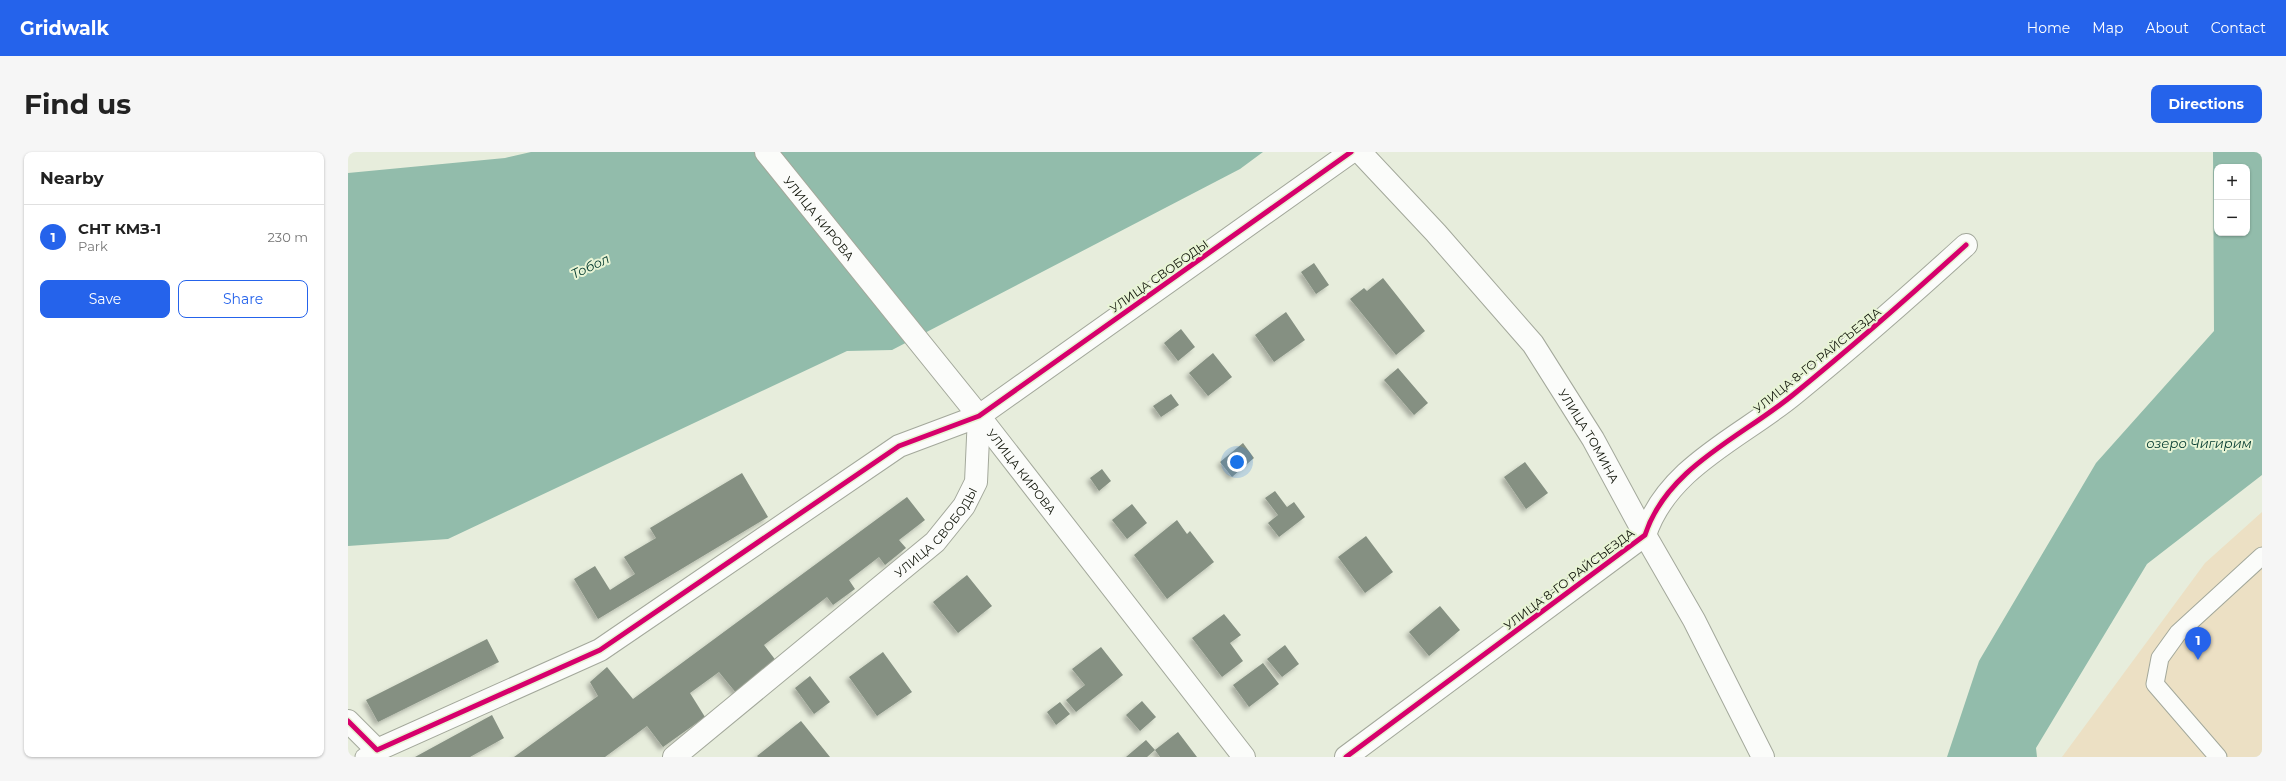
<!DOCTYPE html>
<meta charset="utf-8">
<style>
body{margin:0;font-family:Montserrat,sans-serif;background:#f6f6f6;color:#222}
.controls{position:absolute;right:12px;top:12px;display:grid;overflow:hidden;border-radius:8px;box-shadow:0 1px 3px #0004}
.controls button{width:36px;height:36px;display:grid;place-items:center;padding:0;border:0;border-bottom:1px solid #e0e0e0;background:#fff;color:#222;font:20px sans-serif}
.you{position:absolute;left:889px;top:310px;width:14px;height:14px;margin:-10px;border:3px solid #fff;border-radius:50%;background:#1a73e8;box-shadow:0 0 0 6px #1a73e833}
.badge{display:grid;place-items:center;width:26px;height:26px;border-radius:50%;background:#2563eb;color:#fff;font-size:13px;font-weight:700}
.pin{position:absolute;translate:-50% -33px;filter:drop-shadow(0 1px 2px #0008)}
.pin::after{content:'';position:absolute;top:21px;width:14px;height:12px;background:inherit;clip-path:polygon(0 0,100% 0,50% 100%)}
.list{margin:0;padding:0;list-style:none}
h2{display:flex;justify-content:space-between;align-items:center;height:52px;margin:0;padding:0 16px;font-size:17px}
h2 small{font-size:13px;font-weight:400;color:#767676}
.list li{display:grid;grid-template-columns:26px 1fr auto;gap:12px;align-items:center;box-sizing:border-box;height:64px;padding:0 16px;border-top:1px solid #e0e0e0}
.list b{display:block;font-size:15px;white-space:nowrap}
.list p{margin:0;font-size:13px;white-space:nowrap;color:#767676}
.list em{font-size:13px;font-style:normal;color:#767676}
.actions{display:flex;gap:8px;padding:12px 16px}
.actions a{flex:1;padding:9px 0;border:1px solid #2563eb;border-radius:8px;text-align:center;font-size:14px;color:#2563eb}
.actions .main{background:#2563eb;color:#fff}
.map{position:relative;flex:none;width:1914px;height:605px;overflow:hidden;border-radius:8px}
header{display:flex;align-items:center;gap:24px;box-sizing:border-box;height:56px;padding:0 20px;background:#2563eb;color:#fff}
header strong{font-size:19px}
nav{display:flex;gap:22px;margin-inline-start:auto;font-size:14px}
.intro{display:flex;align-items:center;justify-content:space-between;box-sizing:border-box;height:96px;padding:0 24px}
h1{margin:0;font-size:28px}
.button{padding:10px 18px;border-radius:8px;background:#2563eb;color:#fff;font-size:14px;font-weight:700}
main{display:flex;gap:24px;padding:0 24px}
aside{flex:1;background:#fff;border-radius:8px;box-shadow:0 1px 3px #0004}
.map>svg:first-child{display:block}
.green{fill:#ece0c4}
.water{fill:#92bcab;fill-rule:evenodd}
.building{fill:#859082;filter:url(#shadow)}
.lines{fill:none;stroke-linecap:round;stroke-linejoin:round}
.lane-casing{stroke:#a3a89b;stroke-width:19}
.street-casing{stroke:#a3a89b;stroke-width:24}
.secondary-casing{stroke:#a3a89b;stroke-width:24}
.lane{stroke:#fbfcfa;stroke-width:17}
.street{stroke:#fbfcfa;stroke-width:22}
.secondary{stroke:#fbfcfa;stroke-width:22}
.cycleway-casing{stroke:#e8f4d5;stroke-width:8}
.cycleway{stroke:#d6006c;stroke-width:5}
.labels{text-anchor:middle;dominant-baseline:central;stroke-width:4;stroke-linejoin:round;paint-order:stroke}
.street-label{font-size:12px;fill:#0e1207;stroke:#e8f4d5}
.water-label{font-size:13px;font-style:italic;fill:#02392e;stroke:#e8f4d5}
</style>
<header>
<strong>Gridwalk</strong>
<nav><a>Home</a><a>Map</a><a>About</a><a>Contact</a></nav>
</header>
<div class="intro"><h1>Find us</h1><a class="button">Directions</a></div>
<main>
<aside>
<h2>Nearby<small></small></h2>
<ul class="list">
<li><span class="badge">1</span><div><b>СНТ КМЗ-1</b><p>Park</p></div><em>230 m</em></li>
</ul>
<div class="actions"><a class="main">Save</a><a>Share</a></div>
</aside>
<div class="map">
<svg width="1914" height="605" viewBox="0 0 1914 605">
<defs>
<filter id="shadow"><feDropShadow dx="-3.5" dy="3.5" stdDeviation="2" flood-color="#0004"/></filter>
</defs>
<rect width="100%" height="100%" fill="#e7eddc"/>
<path class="green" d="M1914,360V605H1714L1857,411Z"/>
<path class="water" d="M183,0H915L892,17L544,198L499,199L100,387L0,394V21L157,6Z
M1865,0H1914V323L1799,412L1688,596L1689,605H1599L1631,509L1748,311L1866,179ZM1869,15H1899V81H1869Z"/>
<path class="building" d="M966,111L981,133L968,142L953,120Z
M1035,126L1077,179L1048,203L1002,147L1016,136L1019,139Z
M938,160L957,188L926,210L907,183Z
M833,177L847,195L830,209L816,191Z
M865,201L884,225L860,244L841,221Z
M1050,216L1080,251L1066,263L1036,228Z
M823,242L831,253L813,265L805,254Z
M895,291L906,306L884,325L872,310Z
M1177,310L1200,341L1178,357L1156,325Z
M754,317L763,329L751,339L742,326Z
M394,321L420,365L250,467L226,427L247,414L262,438L287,422L276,405L308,386L302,376Z
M927,339L939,355L946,350L957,365L931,385L920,371L930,363L917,346Z
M559,345L577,368L551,388L558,396L537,413L531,405L501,428L507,437L485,453L479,445L416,493L429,510L389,542L371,520L342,541L357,565L315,595L299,574L257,605H166L250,544L242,530L259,515L285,547Z
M784,352L799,371L779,387L764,368Z
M829,368L839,382L842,379L866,410L819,447L786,403Z
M1018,384L1045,420L1017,441L990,405Z
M619,423L644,454L610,481L585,450Z
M1092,454L1112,478L1081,504L1061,480Z
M876,462L893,483L882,491L895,509L874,525L844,486Z
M139,487L151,510L30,570L18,548Z
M937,493L951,512L934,525L919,507Z
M753,495L775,523L728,560L718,548L737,533L724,517Z
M535,500L564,540L529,564L501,525Z
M915,511L931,532L901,555L885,533Z
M462,524L482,550L466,562L447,536Z
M794,549L808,565L792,579L778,563Z
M712,550L722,562L708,573L699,560Z
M144,563L156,586L122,605H67Z
M453,569L482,605H410L409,604Z
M830,580L849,605H812L807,598Z
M798,588L807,598L799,605H778Z"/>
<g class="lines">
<defs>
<path id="lane" d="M16,605L29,598
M1870,605L1807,532L1812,506L1830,481L1914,404"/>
<g id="street">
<path id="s1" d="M1012,0L1088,81L1185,192L1245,287L1297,383L1346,468L1415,605"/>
<path id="s2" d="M631,264L896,605"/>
<path d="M0,569L29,598L252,498L551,294L631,264"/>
<path id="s3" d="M326,605L587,390L616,354L628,330L631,264"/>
<path d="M998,605L1297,383C1319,315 1394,285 1446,242C1505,194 1562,144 1618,93"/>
</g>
<g id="secondary">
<path id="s4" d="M418,0L631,264L1003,0"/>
</g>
</defs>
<use href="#lane" class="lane-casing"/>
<use href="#street" class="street-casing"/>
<use href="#secondary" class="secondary-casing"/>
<use href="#lane" class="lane"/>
<use href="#street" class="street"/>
<use href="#secondary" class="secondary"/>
<defs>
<path id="cycleway" d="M0,569L29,598L252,498L551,294L631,264L1003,0
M998,605L1297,383C1319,315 1394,285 1446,242C1505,194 1562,144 1618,93"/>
</defs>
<use href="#cycleway" class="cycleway-casing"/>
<use href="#cycleway" class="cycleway"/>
</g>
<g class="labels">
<g class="street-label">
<text stroke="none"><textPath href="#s4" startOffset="85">УЛИЦА КИРОВА</textPath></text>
<text transform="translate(811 124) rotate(-35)">УЛИЦА СВОБОДЫ</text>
<text transform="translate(1469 208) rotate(-39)">УЛИЦА 8-ГО РАЙСЪЕЗДА</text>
<text stroke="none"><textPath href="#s1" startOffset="366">УЛИЦА ТОМИНА</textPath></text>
<text stroke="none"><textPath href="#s2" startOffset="70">УЛИЦА КИРОВА</textPath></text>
<text stroke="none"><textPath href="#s3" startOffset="346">УЛИЦА СВОБОДЫ</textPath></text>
<text transform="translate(1221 427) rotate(-37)">УЛИЦА 8-ГО РАЙСЪЕЗДА</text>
</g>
<g class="water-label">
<text transform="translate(242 114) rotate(-25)">Тобол</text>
<text x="1851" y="291">озеро Чигирим</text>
</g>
</g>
</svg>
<div class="controls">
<button>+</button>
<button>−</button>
</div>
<div class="you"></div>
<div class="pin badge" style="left:1850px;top:508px">1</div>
</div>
</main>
